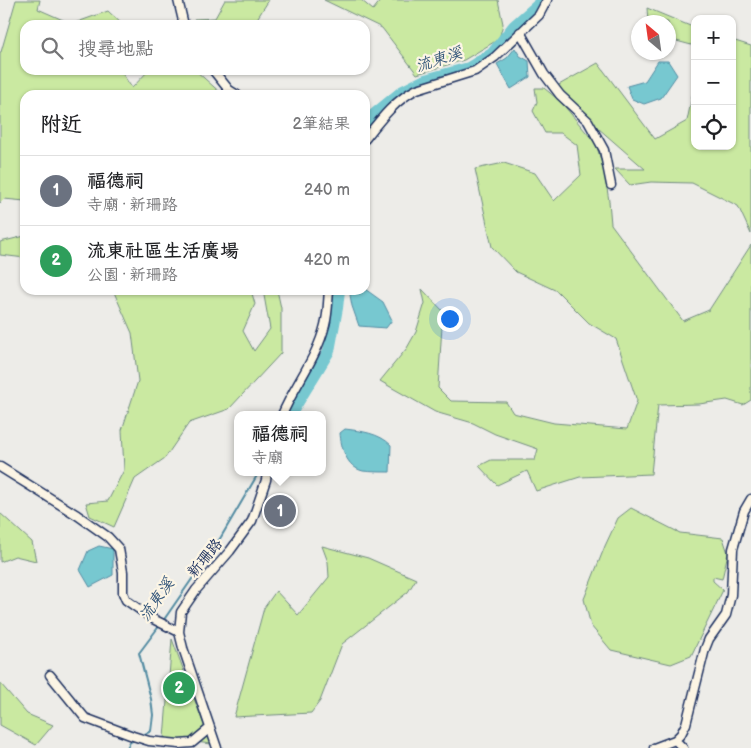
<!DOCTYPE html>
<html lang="zh-TW">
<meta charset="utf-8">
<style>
body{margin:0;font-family:"Balsamiq Sans","LXGW WenKai TC",sans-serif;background:#f6f6f6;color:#202124}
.controls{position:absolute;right:15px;top:15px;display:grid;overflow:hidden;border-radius:10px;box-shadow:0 1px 4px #0004}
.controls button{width:45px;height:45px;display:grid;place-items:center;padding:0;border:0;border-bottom:1px solid #e0e0e0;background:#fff;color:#202124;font:25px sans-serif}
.compass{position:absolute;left:631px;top:15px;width:45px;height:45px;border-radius:50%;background:#fff;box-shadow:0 1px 4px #0004;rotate:331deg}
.you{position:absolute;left:449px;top:318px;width:18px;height:18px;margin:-12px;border:4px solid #fff;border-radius:50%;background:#1a73e8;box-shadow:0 0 0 8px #1a73e833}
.badge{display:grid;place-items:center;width:32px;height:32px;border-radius:50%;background:#7c3aed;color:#fff;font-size:16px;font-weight:700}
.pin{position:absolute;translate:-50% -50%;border:2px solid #fff;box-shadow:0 1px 5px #0006}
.popup{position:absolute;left:234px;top:411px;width:92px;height:65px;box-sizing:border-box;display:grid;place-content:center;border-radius:10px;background:#fff;filter:drop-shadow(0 1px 4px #0005);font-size:16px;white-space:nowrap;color:#757577}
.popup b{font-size:19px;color:#202124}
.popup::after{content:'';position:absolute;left:50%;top:100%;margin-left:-10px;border:10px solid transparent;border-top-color:#fff}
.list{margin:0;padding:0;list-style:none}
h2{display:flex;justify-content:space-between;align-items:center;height:65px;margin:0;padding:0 20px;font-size:21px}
h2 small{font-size:16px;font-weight:400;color:#757577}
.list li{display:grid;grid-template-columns:32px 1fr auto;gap:15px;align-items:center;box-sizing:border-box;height:70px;padding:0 20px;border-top:1px solid #e0e0e0}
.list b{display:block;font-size:19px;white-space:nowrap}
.list p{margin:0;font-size:16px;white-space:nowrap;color:#757577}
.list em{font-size:16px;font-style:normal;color:#757577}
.icon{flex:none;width:28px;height:28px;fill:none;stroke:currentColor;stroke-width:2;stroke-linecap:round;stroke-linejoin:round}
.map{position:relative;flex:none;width:751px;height:748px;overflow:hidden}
.search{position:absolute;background:#fff;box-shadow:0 1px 4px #0004;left:20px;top:20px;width:350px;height:55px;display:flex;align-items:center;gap:12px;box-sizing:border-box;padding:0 18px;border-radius:15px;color:#757577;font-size:19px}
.panel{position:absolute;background:#fff;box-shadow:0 1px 4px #0004;left:20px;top:90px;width:350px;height:205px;border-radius:15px}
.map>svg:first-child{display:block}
.green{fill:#cae9a1;stroke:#728c80}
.water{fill:#77c8d0;stroke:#528ba2}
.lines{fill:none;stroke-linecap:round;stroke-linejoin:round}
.stream{stroke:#528ba2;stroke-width:2}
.river{stroke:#77c8d0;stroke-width:12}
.minor-casing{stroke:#1b2f5e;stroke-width:11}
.minor{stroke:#fcf5e5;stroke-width:8}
.wall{fill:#97aad2;stroke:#1b2f5e}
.shaded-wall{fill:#7b8bab;stroke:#1b2f5e}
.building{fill:#b0c6f4;stroke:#1b2f5e}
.labels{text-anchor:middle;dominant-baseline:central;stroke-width:4.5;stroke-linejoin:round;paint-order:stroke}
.street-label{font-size:15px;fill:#1b2f5e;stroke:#fcf5e5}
.water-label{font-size:16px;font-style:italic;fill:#32557a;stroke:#fcf5e5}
</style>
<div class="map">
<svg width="751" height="748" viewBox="0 0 751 748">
<rect width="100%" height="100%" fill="#edece8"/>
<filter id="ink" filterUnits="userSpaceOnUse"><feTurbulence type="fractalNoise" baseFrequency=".02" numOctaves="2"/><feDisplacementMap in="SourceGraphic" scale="10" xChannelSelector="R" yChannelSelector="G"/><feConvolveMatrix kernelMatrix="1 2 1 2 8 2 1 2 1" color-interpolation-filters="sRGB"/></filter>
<g filter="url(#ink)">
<path class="green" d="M16,0H40L38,9L72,24L108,11L123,25H25V70H120L132,88L149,70H195L223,95H25V201L4,199L0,203V52H1Z
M225,0H269L253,25H198L194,19L215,18Z
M324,0H361L373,10L381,0H498L503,24L499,39L464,60L417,74L382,28Z
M647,8L695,28V46L669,39L668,22H648Z
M732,40L751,46V234L738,206L692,183L651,182L630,185L615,169H645L598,128L557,86L598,63L655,139L687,121L695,82V146H732Z
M535,88H544L561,102L596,144L604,170L609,201L611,224L683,321L709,310L751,245V400L743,405L727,400L699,404L658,405L651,474L580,477L536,491L527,471L497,485L479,466L491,460H535L538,449L495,434L473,423L435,412L380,381L407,348L416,332L425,303L422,289L443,311L438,388L451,401L506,402L513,413L554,423L627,429L637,401L616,339L589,323L557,291L516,272L492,247L475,169L504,163L535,173L554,201L581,175L577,145L561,133H545L533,111L537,102Z
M25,236V258L0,255V242Z
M113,290H251L255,304L243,331L254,351L270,329L263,290H277L281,308V353L229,409L189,423L165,458L135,479L114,527L90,516L86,503L108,501L124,470L122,430L138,381L132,333Z
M631,508L680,533L723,538L728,553L722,579L713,577V581L723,590L691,656L671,664L611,650L591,626L584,599L605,546L618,518Z
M0,513L32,542L36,561L15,556L0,562Z
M322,546L368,558L416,579L408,592L342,644L320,701L311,713L234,717L264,608L276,591L298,615L329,577L328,562Z
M172,639L211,744L164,738Z
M0,683L27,714L53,725L36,745L0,725Z"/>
<path class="water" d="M515,48L520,56L529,61L530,77L511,89L497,64L507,58Z
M658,61H668L677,75L661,98L644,104L632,99L627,86L645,81Z
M365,289L383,302L392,320L386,328L359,326L352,306L350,295L354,290H365Z
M345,429C361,431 379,433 391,445L390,472C381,472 371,472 363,471C346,467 341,447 340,433Z
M99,546L113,549V575L90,587L80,570L88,551Z"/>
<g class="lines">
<path class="stream" d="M163,621L221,537L259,472
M141,736L151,731L153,715L151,699L139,653L160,625
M127,748L130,742L135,740"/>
<path class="river" d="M365,126L370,118L403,91L425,80L469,68L492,54L514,26L538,5L540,0
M290,415L329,351L337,308L339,290"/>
<defs>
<path id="minor" d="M178,0L184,25
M520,32L544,74L560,95L588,121L604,150L611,185
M213,70L229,90L237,95
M365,139C380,120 395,100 417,89L475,71L495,57L539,15L547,0
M282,415C295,384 317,358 325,325C328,314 328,301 329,290
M0,467L77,515L108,537L119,549L123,572V593L126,600L153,619L179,632
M50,675L85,718L133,736L149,741L179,744L192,743L210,728
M675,740L681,734L686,724L705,649L709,639L726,615L731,595L733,549L744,511L751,499
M217,748L183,648L179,632L181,612L196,590L230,551L252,521L266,480L267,472
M654,748L675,740L683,748"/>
</defs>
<use href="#minor" class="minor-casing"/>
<use href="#minor" class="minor"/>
</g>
<path class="wall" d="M278,500L291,510L287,516L281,520L273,506Z"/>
<path class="shaded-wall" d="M291,510L287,516L281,520L286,514Z"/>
<path class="building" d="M283,497L291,510L286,514L278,500Z"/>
</g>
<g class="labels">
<g class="street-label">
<text transform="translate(205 558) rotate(-50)">新珊路</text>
</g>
<g class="water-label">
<text transform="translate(439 60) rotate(-18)">流東溪</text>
<text transform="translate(157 600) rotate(-55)">流東溪</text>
</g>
</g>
</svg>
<div class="controls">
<button>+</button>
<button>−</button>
<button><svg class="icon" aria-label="locate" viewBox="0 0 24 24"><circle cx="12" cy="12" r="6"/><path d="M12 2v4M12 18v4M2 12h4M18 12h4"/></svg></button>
</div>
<svg class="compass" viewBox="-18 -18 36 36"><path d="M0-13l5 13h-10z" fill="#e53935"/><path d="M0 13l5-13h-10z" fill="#757577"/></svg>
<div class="you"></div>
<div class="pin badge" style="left:280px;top:511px;background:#6b7280">1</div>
<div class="popup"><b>福德祠</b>寺廟</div>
<div class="pin badge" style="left:179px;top:688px;background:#2e9e5b">2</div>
<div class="search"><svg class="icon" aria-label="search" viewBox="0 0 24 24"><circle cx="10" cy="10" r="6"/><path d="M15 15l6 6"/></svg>搜尋地點</div>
<section class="panel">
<h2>附近<small>2筆結果</small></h2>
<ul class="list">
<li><span class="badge" style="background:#6b7280">1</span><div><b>福德祠</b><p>寺廟 · 新珊路</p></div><em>240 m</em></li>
<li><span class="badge" style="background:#2e9e5b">2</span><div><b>流東社區生活廣場</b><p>公園 · 新珊路</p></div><em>420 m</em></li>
</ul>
</section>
</div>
